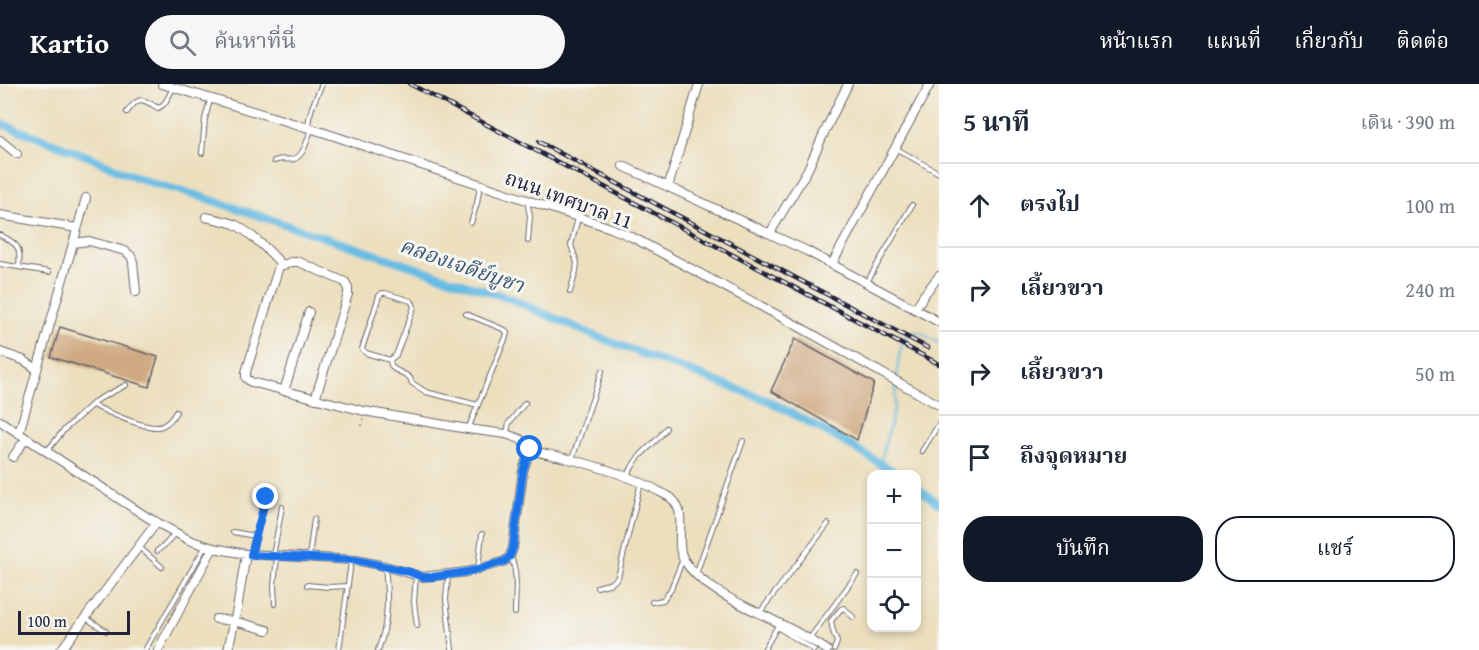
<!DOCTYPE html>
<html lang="th">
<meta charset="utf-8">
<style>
body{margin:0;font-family:"Gentium Book Plus","Noto Serif Thai",serif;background:#f6f6f7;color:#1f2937}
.controls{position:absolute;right:18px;bottom:18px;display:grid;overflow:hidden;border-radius:12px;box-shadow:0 3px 9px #0003}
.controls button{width:54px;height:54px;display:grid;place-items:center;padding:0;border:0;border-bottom:2px solid #e0e1e3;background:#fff;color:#1f2937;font:30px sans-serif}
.scale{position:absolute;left:18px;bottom:15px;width:112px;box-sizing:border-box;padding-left:6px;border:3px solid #22223b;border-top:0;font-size:16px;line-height:21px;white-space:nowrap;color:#22223b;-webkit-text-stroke:4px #f6f6f2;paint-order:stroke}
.stop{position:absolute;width:18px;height:18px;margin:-14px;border:4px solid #1a73e8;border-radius:50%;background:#fff}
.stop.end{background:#1a73e8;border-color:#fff;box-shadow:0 2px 6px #0008}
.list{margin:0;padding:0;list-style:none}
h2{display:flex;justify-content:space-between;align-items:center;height:78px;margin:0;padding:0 24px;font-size:26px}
h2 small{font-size:20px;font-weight:400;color:#747a83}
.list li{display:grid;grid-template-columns:39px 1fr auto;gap:18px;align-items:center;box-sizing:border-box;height:84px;padding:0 24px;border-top:2px solid #e0e1e3}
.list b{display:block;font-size:22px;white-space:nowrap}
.list em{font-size:20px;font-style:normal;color:#747a83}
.actions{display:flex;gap:12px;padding:18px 24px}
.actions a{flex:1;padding:14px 0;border:2px solid #111827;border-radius:24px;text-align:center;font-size:21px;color:#111827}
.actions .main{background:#111827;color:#fff}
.icon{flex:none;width:33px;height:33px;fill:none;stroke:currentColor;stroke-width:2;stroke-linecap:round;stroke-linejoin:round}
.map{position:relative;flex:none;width:939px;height:566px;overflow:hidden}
header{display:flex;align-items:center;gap:36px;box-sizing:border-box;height:84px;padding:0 30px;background:#111827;color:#fff}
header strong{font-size:28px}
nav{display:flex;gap:33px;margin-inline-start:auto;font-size:21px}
.search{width:420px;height:54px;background:#f6f6f7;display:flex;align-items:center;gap:15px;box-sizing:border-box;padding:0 21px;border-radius:33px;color:#747a83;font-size:22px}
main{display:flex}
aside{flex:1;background:#fff}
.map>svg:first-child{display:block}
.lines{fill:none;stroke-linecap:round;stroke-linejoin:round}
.stream{stroke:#67bbe3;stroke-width:2}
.canal{stroke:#67bbe3;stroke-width:8}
.building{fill:#cfa981}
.service-casing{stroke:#696469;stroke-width:6}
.minor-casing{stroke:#696469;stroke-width:10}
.path{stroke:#696469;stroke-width:1.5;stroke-dasharray:1.5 4.5;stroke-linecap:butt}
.service{stroke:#fff;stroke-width:4}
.minor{stroke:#fff;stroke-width:8}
.rail-casing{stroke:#22223b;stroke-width:4.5}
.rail{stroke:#f6f6f2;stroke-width:2;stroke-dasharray:7;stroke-linecap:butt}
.route{stroke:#1a73e8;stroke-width:8}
.labels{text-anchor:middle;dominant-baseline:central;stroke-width:6;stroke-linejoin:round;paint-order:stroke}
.street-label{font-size:20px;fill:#22223b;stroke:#f6f6f2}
.water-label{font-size:21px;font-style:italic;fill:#3a5876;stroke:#f6f6f2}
</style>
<header>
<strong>Kartio</strong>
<div class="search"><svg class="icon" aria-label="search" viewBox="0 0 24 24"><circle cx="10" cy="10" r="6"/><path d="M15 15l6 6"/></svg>ค้นหาที่นี่</div>
<nav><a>หน้าแรก</a><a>แผนที่</a><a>เกี่ยวกับ</a><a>ติดต่อ</a></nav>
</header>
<main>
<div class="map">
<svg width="939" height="566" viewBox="0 0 939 566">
<rect width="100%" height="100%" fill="#f6f6f2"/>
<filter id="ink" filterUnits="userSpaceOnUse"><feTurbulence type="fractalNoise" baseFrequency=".0167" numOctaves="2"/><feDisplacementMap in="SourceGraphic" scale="12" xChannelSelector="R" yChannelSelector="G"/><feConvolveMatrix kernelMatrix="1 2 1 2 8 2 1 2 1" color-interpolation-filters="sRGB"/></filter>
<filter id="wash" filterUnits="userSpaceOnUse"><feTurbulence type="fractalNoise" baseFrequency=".008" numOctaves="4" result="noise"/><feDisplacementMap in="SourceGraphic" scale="24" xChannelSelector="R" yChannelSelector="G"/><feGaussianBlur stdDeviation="1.35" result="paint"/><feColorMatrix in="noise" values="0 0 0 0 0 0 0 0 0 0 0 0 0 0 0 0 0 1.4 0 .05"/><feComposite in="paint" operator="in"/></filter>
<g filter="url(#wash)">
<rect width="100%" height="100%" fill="#ecdfbe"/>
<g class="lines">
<path class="stream" d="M897,295C898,279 898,263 909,249L920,248L939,259
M880,380L894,326L896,301"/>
<path class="canal" d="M0,39L90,73L123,88L155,100L193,110L511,215L595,252L769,317L834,352L898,390
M916,403L939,420"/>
</g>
<g id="blocks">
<path class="building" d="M60,243L158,273L149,303L51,273Z
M795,255L874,299L857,356L771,307Z"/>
</g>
</g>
<g filter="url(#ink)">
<use href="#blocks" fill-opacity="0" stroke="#696469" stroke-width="1.5"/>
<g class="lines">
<defs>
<path id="service" d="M127,28C139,11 143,15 158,24C166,21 169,11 173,4
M308,42C309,27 316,14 322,0
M895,64L939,89
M202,69L205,35L210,16
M274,77C283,73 287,77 294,75C304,72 308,54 311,45
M527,117L530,132L528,157
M471,139L477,119L480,101
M0,151C18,160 21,163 19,183
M0,180L49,188
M867,198L912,121
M570,208L576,187L577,179L571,161L578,134
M466,230L505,246L507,249L506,253L468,345
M390,276L366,269L362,265L379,212L382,209H385L411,217L413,220L414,223L396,271L390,276L391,281L394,285L406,291L410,294L412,299L426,308L478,321
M92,321C106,327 149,348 162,342C169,339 172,334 176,328
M507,349L509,339L525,319
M47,367L64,346L97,316L126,301
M922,367L939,340
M572,375L602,287
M627,392C631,386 634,378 640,372C649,362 659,356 666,344
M233,448L255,452
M139,463L162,483
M157,467L167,459L175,448
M251,470L266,413
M273,472L282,423
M510,472C519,487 515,512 515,529
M309,473L314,435
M478,485L482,450
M696,490L743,357
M416,491L414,518L417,542
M448,492L446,515L452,566
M307,501L329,503L348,502
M597,503L612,499L618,493L641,398
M652,518L663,516L670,507L683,475
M275,520L274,501L277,473
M760,528L828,440
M86,534L106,547
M777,538V543L814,566
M810,554L857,490
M145,566L205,463
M339,566L351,478
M378,566C389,539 388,511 385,483
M764,566L777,543
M834,566L837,558L833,547L831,537L841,525L844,524L853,533"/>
<path id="minor" d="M162,0L322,48L611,144L632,153L796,241L939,321
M0,56L17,70
M623,82L807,167L939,238
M668,103L699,0
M0,131L77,144
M206,133C215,135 225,137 234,140C247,146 271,168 280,179L246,288V294L251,298L364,327L468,345L506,350L520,355L530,365
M770,149L808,85L824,49L848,0
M73,159L89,157L125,167L131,172L133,178L136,208
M280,179L284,181L291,178H299L345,198L348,203V210L315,315
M832,180L930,0
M915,225L924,211L939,192
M0,268L23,276L37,285
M284,307L309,228
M0,337L147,433L189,456L213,464L246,470L355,476L385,482L422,493L467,488L496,480L505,477L510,472L513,464L523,387L530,365C540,370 550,370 561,373C594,381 630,391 660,408C664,410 669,412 672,415C689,431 673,457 684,476C702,505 745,522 775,537C793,546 810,555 827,566
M19,349L86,114
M13,373L26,354
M216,535L234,537L267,546
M61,566L157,438
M158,566L213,464
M228,566L237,525L246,470"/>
</defs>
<use href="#service" class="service-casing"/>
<use href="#minor" class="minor-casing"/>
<path class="path" d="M362,342L363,334"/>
<use href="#service" class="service"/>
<use href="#minor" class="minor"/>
<defs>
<path id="rail" d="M410,0L939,280
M539,58L928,264"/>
</defs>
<use href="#rail" class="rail-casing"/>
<use href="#rail" class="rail"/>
</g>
</g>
<g class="lines" filter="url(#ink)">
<path class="route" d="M266,413L251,471L356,476L410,488L422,493H432L467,488L496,480L505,477L510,472L513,464L523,387L530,365"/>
</g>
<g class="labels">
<g class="street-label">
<text transform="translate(569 115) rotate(20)">ถนน เทศบาล 11</text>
</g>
<g class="water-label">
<text transform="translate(462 181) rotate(19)">คลองเจดีย์บูชา</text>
</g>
</g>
</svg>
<div class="controls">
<button>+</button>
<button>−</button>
<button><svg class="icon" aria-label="locate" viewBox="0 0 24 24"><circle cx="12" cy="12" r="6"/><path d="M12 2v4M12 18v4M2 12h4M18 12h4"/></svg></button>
</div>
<div class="scale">100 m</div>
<div class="stop" style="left:530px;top:365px"></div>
<div class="stop end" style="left:266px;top:413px"></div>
</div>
<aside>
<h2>5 นาที<small>เดิน · 390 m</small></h2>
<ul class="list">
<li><svg class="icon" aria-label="ahead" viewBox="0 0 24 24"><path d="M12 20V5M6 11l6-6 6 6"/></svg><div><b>ตรงไป</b></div><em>100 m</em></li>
<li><svg class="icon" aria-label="right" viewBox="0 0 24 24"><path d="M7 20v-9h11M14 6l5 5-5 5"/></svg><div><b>เลี้ยวขวา</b></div><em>240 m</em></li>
<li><svg class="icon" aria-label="right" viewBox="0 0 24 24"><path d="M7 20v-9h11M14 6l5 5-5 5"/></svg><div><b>เลี้ยวขวา</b></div><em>50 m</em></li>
<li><svg class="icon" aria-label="arrive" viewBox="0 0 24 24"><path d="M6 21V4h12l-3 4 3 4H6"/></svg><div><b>ถึงจุดหมาย</b></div></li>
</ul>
<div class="actions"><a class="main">บันทึก</a><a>แชร์</a></div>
</aside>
</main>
